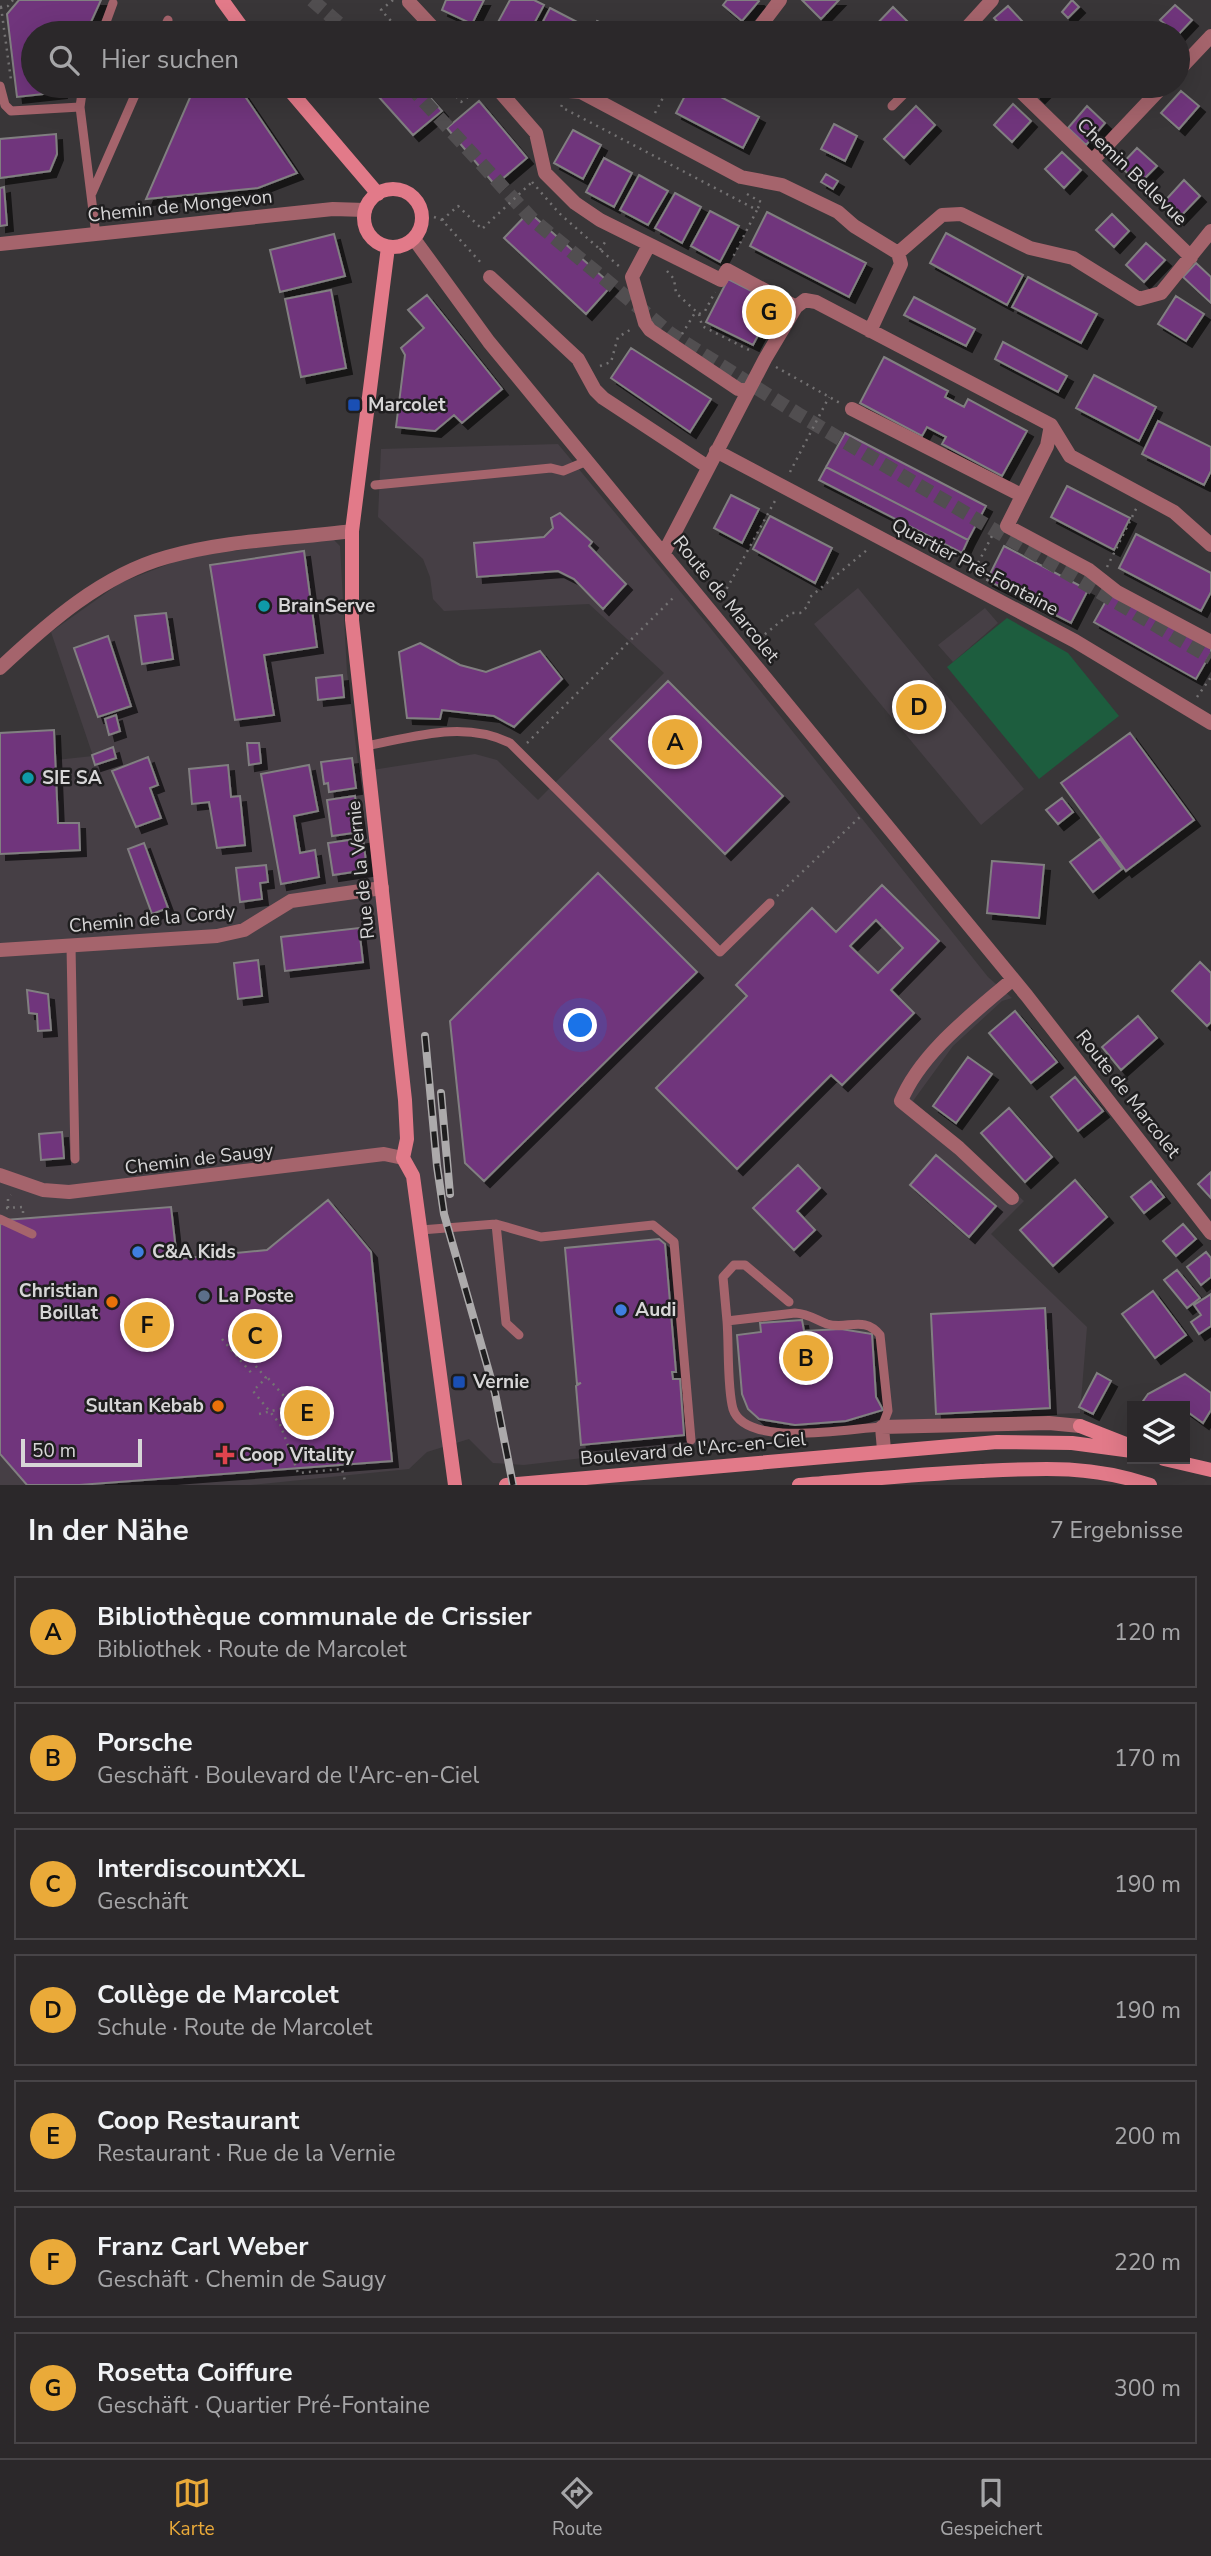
<!DOCTYPE html>
<html lang="de">
<meta charset="utf-8">
<style>
body{margin:0;font-family:"Nunito Sans",sans-serif;background:#333032;color:#f1f3f6}
.controls{position:absolute;right:21px;bottom:21px;display:grid;overflow:hidden;border-radius:0px;box-shadow:0 7px 28px #0002}
.controls button{width:63px;height:63px;display:grid;place-items:center;padding:0;border:0;border-bottom:2px solid #474447;background:#2b282a;color:#f1f3f6;font:35px sans-serif}
.scale{position:absolute;left:21px;bottom:18px;width:121px;box-sizing:border-box;padding-left:7px;border:4px solid #d7d6d7;border-top:0;font-size:19px;line-height:24px;white-space:nowrap;color:#d7d6d7;-webkit-text-stroke:5px #1f1e1f;paint-order:stroke}
.you{position:absolute;left:581px;top:1026px;width:24px;height:24px;margin:-18px;border:5px solid #fff;border-radius:50%;background:#1a73e8;box-shadow:0 0 0 10px #1a73e833}
.badge{display:grid;place-items:center;width:46px;height:46px;border-radius:50%;background:#eaaa39;color:#111;font-size:23px;font-weight:700}
.pin{position:absolute;translate:-50% -50%;border:4px solid #fff;box-shadow:0 2px 7px #0006}
.list{margin:0;padding:0;list-style:none}
h2{display:flex;justify-content:space-between;align-items:center;height:91px;margin:0;padding:0 28px;font-size:30px}
h2 small{font-size:23px;font-weight:400;color:#a6a6a8}
.list li{display:grid;grid-template-columns:46px 1fr auto;gap:21px;align-items:center;box-sizing:border-box;height:112px;margin:0 14px 14px;padding:0 14px;border:2px solid #474447;border-radius:0px}
.list b{display:block;font-size:26px;white-space:nowrap}
.list p{margin:0;font-size:23px;white-space:nowrap;color:#a6a6a8}
.list em{font-size:23px;font-style:normal;color:#a6a6a8}
.icon{flex:none;width:38px;height:38px;fill:none;stroke:currentColor;stroke-width:2;stroke-linecap:round;stroke-linejoin:round}
.map{position:relative;flex:none;width:1211px;height:1485px;overflow:hidden}
.search{position:absolute;background:#2b282a;box-shadow:0 7px 28px #0002;left:21px;right:21px;top:21px;height:77px;display:flex;align-items:center;gap:18px;box-sizing:border-box;padding:0 24px;border-radius:38px;color:#a6a6a8;font-size:26px}
.sheet{height:973px;background:#2b282a}
nav{display:flex;justify-content:space-around;align-items:center;box-sizing:border-box;height:98px;border-top:2px solid #474447;background:#2b282a;font-size:19px;color:#a6a6a8}
nav a{display:grid;justify-items:center;gap:4px}
nav .on{color:#eaaa39}
.map>svg:first-child{display:block}
.built{fill:#463f45}
.green{fill:#1d5d3e}
.building{fill:#70347b;stroke:#817f81;stroke-width:2;fill-rule:evenodd;filter:url(#shadow)}
.lines{fill:none;stroke-linecap:round;stroke-linejoin:round}
.secondary-tunnel{stroke:#514e50;stroke-width:14;stroke-dasharray:14 7;stroke-linecap:butt}
.path{stroke:#747273;stroke-width:2.5;stroke-dasharray:2 5;stroke-linecap:butt}
.lane{stroke:#a5646c;stroke-width:9}
.street{stroke:#a5646c;stroke-width:14}
.secondary{stroke:#e27a89;stroke-width:14}
.rail-casing{stroke:#acaaab;stroke-width:8}
.rail{stroke:#1f1e1f;stroke-width:5;stroke-dasharray:16;stroke-linecap:butt}
.transit-dot{fill:#1a4fb4;stroke:#1f1e1f;stroke-width:2.5}
.culture-dot{fill:#0f9aa8;stroke:#1f1e1f;stroke-width:2.5}
.shop-dot{fill:#3f7fe0;stroke:#1f1e1f;stroke-width:2.5}
.service-dot{fill:#5c6f8a;stroke:#1f1e1f;stroke-width:2.5}
.food-dot{fill:#e8710a;stroke:#1f1e1f;stroke-width:2.5}
.health-dot{fill:#e0444e;stroke:#1f1e1f;stroke-width:2.5}
.labels{text-anchor:middle;dominant-baseline:central;stroke-width:5;stroke-linejoin:round;paint-order:stroke}
.street-label{font-size:19px;fill:#d7d6d7;stroke:#1f1e1f}
.poi-label{font-size:19px;font-weight:bold;fill:#d7d6d7;stroke:#1f1e1f;text-anchor:start}
</style>
<div class="map">
<svg width="1211" height="1485" viewBox="0 0 1211 1485">
<defs>
<filter id="shadow"><feDropShadow dx="6" dy="6" stdDeviation="0" flood-color="#0009"/></filter>
</defs>
<rect width="100%" height="100%" fill="#393638"/>
<path class="built" d="M558,444L708,625L988,977L1012,998L1002,1001L953,1046L913,1101L1024,1201L991,1234L1087,1327L1080,1413L903,1420L524,1465L493,1463L469,1439L427,1452L409,1469L251,1485H0V766L93,756L51,632L120,583L184,558L331,537L340,546L347,672L359,772L475,754L497,760L538,800L664,673L589,604L444,611L433,599L430,577L423,559L378,517L381,449Z
M858,588L1024,789L981,825L814,624Z
M985,608L998,623L953,662L938,645Z"/>
<path class="green" d="M1007,618L1068,653L1119,716L1039,779L947,667Z"/>
<path class="building" d="M19,0H101L86,33H33V86H63L61,92L17,97L7,14Z
M446,0H484L472,24L442,10Z
M510,0H534L544,5L529,33H513L497,24Z
M727,0H758L759,1L742,21L723,5Z
M802,0H839L821,19Z
M1072,0L1079,7L1068,18L1062,12Z
M1175,5L1192,20L1178,35L1160,20Z
M1008,6L1023,22L1007,33L994,18Z
M893,7L911,25L903,33H874L871,30Z
M550,8L579,23L574,33H537Z
M597,21L621,33H590Z
M195,86H238L297,173L258,188L146,199Z
M369,86H420L442,111L413,135Z
M690,86H700L759,117L743,148L676,113Z
M1028,86H1050L1039,97Z
M1181,91L1199,106L1179,129L1161,113Z
M479,101L527,158L495,185L447,128Z
M1013,104L1031,121L1012,142L994,125Z
M916,106L935,125L904,158L884,139Z
M1087,106L1105,123L1086,145L1068,128Z
M834,124L857,136L845,161L821,149Z
M573,130L601,145L583,179L554,163Z
M56,134L57,154L50,171L0,178V139Z
M1137,148L1157,166L1139,184L1120,166Z
M1062,152L1081,170L1064,188L1045,169Z
M604,158L632,173L614,207L586,192Z
M826,174L838,181L833,189L821,182Z
M639,175L668,191L648,225L620,210Z
M1184,180L1200,196L1178,219L1162,204Z
M4,187L7,225L0,226V188Z
M675,193L701,207L682,243L655,228Z
M710,211L739,226L720,262L691,246Z
M529,212L612,285L586,314L504,238Z
M767,212L866,263L849,297L750,246Z
M1112,214L1129,231L1114,247L1096,230Z
M946,233L1023,275L1007,305L930,263Z
M334,234L345,276L280,292L270,250Z
M1146,243L1165,260L1144,282L1126,265Z
M1196,263L1211,277V303L1183,277Z
M1028,277L1097,314L1081,343L1012,307Z
M728,279L775,303L753,345L706,322Z
M331,290L346,368L301,377L285,299Z
M427,295L502,389L462,423L454,415L435,431L396,427L405,355L401,348L424,328L408,310Z
M1176,296L1204,314L1186,341L1158,324Z
M914,297L975,329L966,346L904,315Z
M1003,342L1067,376L1058,392L995,359Z
M631,348L711,399L690,432L611,378Z
M884,357L948,391L945,397L964,407L968,399L1027,431L1002,476L942,444L946,437L927,427L922,436L860,403Z
M1094,375L1156,407L1139,441L1076,408Z
M1158,421L1211,447V471L1204,485L1142,454Z
M845,433L986,506L968,540L826,467Z
M826,467L968,540L962,553L819,480Z
M1067,486L1130,518L1114,550L1051,517Z
M731,495L759,509L742,543L714,528Z
M560,513L592,542L589,546L626,584L603,609L574,579L558,571L477,577L474,543L544,537L553,528L551,518Z
M770,516L832,548L815,583L753,549Z
M1136,534L1211,573V592L1201,611L1119,568Z
M1004,546L1088,590L1071,623L987,580Z
M304,551L317,647L264,655L274,715L235,720L210,565Z
M1111,592L1211,647V653L1196,679L1094,622Z
M166,613L173,659L142,664L135,616Z
M108,636L131,706L98,717L74,648Z
M420,643L460,665L486,672L540,651L562,679L514,727L494,716L442,710L440,719L407,718L399,652Z
M342,675L344,697L318,700L316,678Z
M668,681L783,796L725,854L610,739Z
M116,715L120,731L109,735L105,719Z
M54,730L58,823H79L80,850L0,854V733Z
M1130,733L1194,820L1126,871L1061,783Z
M247,743H259L261,763L249,765Z
M113,747L116,758L95,765L92,755Z
M148,757L158,785L150,788L161,818L136,827L112,771Z
M352,758L356,788L329,792L328,783L324,784L321,762Z
M228,765L231,797L240,796L245,845L217,848L209,802L192,804L189,769Z
M309,765L318,811L294,816L300,853L315,850L319,877L281,884L261,774Z
M355,796L360,832L332,836L327,800Z
M1062,798L1073,812L1058,824L1046,810Z
M363,838L367,870L333,875L328,843Z
M1100,839L1122,869L1093,892L1070,862Z
M144,843L168,908L152,914L128,849Z
M992,861L1044,865L1039,918L987,913Z
M266,865L268,882L260,883L262,899L240,902L236,868Z
M598,873L697,972L484,1181L465,1163L450,1021Z
M882,885L939,941L891,990L914,1013L842,1085L831,1075L737,1169L656,1088L747,996L736,985L812,908L836,932ZM876,920L903,948L878,973L850,946Z
M359,928L363,962L285,971L281,937Z
M258,960L262,996L238,999L234,963Z
M1200,962L1211,973V1022L1207,1026L1172,991Z
M27,990L48,994L51,1030L38,1031L37,1014L29,1013Z
M1015,1011L1057,1062L1031,1083L989,1033Z
M1138,1016L1157,1038L1121,1070L1102,1047Z
M968,1057L992,1074L956,1123L933,1106Z
M1075,1077L1103,1111L1078,1131L1051,1097Z
M1009,1108L1052,1157L1025,1182L981,1133Z
M62,1132L64,1158L41,1160L39,1134Z
M936,1155L996,1206L969,1237L910,1185Z
M798,1165L820,1188L797,1211L815,1230L794,1250L753,1208Z
M1211,1172V1198L1198,1184Z
M1075,1180L1107,1217L1053,1266L1020,1230Z
M1151,1181L1164,1197L1144,1213L1131,1197Z
M328,1200L371,1252L392,1461L79,1485H27L0,1454V1225L5,1220L171,1207L177,1259L267,1250Z
M1183,1224L1196,1239L1176,1256L1163,1241Z
M659,1239L665,1244L676,1372H672L673,1379H680L684,1435L581,1445L576,1386L581,1383L577,1384L565,1248Z
M1206,1252L1211,1258V1277L1201,1285L1187,1267Z
M1177,1270L1200,1298L1187,1308L1164,1280Z
M1153,1291L1186,1335L1155,1358L1122,1314Z
M1211,1294V1326L1199,1334L1191,1322L1201,1315L1194,1305Z
M1045,1308L1050,1408L936,1414L931,1314Z
M802,1320L804,1331L841,1329L872,1334L876,1397L883,1410L846,1421L795,1425L759,1419L748,1409L742,1394L737,1335L761,1332L760,1323Z
M1097,1373L1111,1381L1093,1414L1079,1407Z
M1185,1374L1211,1393V1410L1203,1423L1185,1410V1406L1141,1404L1148,1394Z"/>
<g class="lines">
<path class="secondary-tunnel" d="M312,0L350,33
M410,86L532,219L671,334L798,414L1211,658"/>
<path class="path" d="M393,0L381,10L402,33
M0,7L8,6L13,0
M1,7L11,80
M447,86L461,102L480,88
M562,105L561,107L757,210L733,257
M655,113L669,86
M532,182L559,213L621,268
M747,194L761,202L757,210
M434,217L442,220L483,265
M442,220L458,206L482,229L531,183
M600,250L607,239
M667,271L674,279L676,293L699,314L702,326L753,352
M699,314L705,311L715,292
M682,334L696,311
M600,366L611,362L618,337L630,330
M776,367L840,403
M790,472L829,397
M1107,567L1137,507
M975,569L994,532
M720,601L776,499
M754,643L791,613H800L808,606L810,597L867,550
M1197,697L1211,677
M527,743L676,595
M777,896L861,816
M6,1208L23,1207V1215
M8,1208V1198L11,1195
M222,1339L254,1376
M242,1350L266,1378L253,1391L280,1424L298,1473L342,1469L345,1481
M259,1414L293,1406L266,1376
M700,1446L711,1447L715,1451"/>
<path class="lane" d="M102,33L113,3
M162,33L168,20
M0,86L5,105L11,111L80,107L96,235
M892,106L912,86
M80,107L83,86
M92,193L139,86
M375,485L551,468L563,471L587,461
M366,746C413,737 464,720 510,743L720,952L770,903
M71,946L75,1159
M0,1219L32,1234
M496,1224L506,1323L519,1335
M421,1230L496,1224L541,1237L653,1225L674,1242L691,1440
M795,1313C809,1314 814,1319 827,1324C847,1330 864,1315 880,1335L888,1411L882,1427C850,1428 746,1449 733,1409C727,1388 729,1345 727,1321Z
M727,1321L723,1277L734,1265H745L789,1302"/>
<path class="street" d="M409,2L438,33
M755,33L780,0
M962,33L992,0
M1178,71L1211,36
M495,86L536,133L545,173L575,203L600,220L721,280L727,270L796,307
M538,86L545,89L581,92L741,177L782,185L838,212L854,226L898,253L901,264L870,331
M1015,86L1191,257
M1093,160L1163,86
M414,239L489,342L1027,996L1211,1233
M0,244L333,209L365,210
M649,245L632,277L645,323L650,330L738,389L748,391
M898,253L942,215L961,214L1030,248L1073,258L1139,299L1161,293L1211,231
M490,277L578,359L595,390L603,398L708,467
M852,409L1021,495
M1051,425L1047,446L1007,526L1089,570L1117,592L1211,642
M716,451L1075,641L1211,723
M664,553L765,359L796,307L805,300L816,302L1051,425L1070,456L1174,512L1211,545
M0,668C48,623 102,575 167,557C226,540 292,539 352,531
M0,950L217,936L244,930L291,901L382,888
M0,1175L43,1190L69,1192L384,1154L403,1158
M1012,1198L959,1148L901,1101C921,1052 974,1013 1013,979
M884,1450L882,1427L1049,1423L1080,1426"/>
<path class="secondary" d="M222,0L246,33
M286,86L378,194
M364 218a29 29 0 1 1 58 0a29 29 0 1 1-58 0Z
M388,247L352,531V620L405,1100L407,1139L403,1158L413,1176L455,1485
M1080,1426L1131,1446
M1164,1459L1211,1470
M506,1485L997,1442L1072,1443L1132,1451
M799,1485C860,1480 920,1474 981,1471C1043,1468 1091,1465 1150,1485"/>
<defs>
<path id="rail" d="M425,1036L437,1166L444,1214L495,1393L513,1485
M441,1093L450,1194"/>
</defs>
<use href="#rail" class="rail-casing"/>
<use href="#rail" class="rail"/>
</g>
<g class="transit-dot">
<rect x="347" y="398" width="14" height="14" rx="3.5"/>
<rect x="452" y="1375" width="14" height="14" rx="3.5"/>
</g>
<g class="culture-dot">
<circle cx="264" cy="606" r="7"/>
<circle cx="28" cy="778" r="7"/>
</g>
<g class="shop-dot">
<circle cx="138" cy="1252" r="7"/>
<circle cx="621" cy="1310" r="7"/>
</g>
<circle class="service-dot" cx="204" cy="1296" r="7"/>
<g class="food-dot">
<circle cx="112" cy="1302" r="7"/>
<circle cx="218" cy="1406" r="7"/>
</g>
<path class="health-dot" d="M221.5 1444.5h7v7h7v7h-7v7h-7v-7h-7v-7h7z"/>
<g class="labels">
<g class="street-label">
<text transform="translate(1132 172) rotate(44)">Chemin Bellevue</text>
<text transform="translate(180 206) rotate(-6)">Chemin de Mongevon</text>
<text transform="translate(975 567) rotate(28)">Quartier Pré-Fontaine</text>
<text transform="translate(726 599) rotate(51)">Route de Marcolet</text>
<text transform="translate(361 870) rotate(-96)">Rue de la Vernie</text>
<text transform="translate(152 919) rotate(-5)">Chemin de la Cordy</text>
<text transform="translate(1128 1094) rotate(52)">Route de Marcolet</text>
<text transform="translate(199 1159) rotate(-7)">Chemin de Saugy</text>
<text transform="translate(693 1449) rotate(-5)">Boulevard de l'Arc-en-Ciel</text>
</g>
<g class="poi-label">
<text x="368" y="405">Marcolet</text>
<text x="278" y="606">BrainServe</text>
<text x="42" y="778">SIE SA</text>
<text x="152" y="1252">C&amp;A Kids</text>
<text x="98" y="1291" text-anchor="end">Christian<tspan x="98" dy="22">Boillat</tspan></text>
<text x="218" y="1296">La Poste</text>
<text x="635" y="1310">Audi</text>
<text x="473" y="1382">Vernie</text>
<text x="204" y="1406" text-anchor="end">Sultan Kebab</text>
<text x="239" y="1455">Coop Vitality</text>
</g>
</g>
</svg>
<div class="controls">
<button><svg class="icon" aria-label="layers" viewBox="0 0 24 24"><path d="M12 4l9 5-9 5-9-5zM3 14l9 5 9-5"/></svg></button>
</div>
<div class="scale">50 m</div>
<div class="you"></div>
<div class="pin badge" style="left:675px;top:742px">A</div>
<div class="pin badge" style="left:806px;top:1358px">B</div>
<div class="pin badge" style="left:255px;top:1336px">C</div>
<div class="pin badge" style="left:919px;top:707px">D</div>
<div class="pin badge" style="left:307px;top:1413px">E</div>
<div class="pin badge" style="left:147px;top:1325px">F</div>
<div class="pin badge" style="left:769px;top:312px">G</div>
<div class="search"><svg class="icon" aria-label="search" viewBox="0 0 24 24"><circle cx="10" cy="10" r="6"/><path d="M15 15l6 6"/></svg>Hier suchen</div>
</div>
<section class="sheet">
<h2>In der Nähe<small>7 Ergebnisse</small></h2>
<ul class="list">
<li><span class="badge">A</span><div><b>Bibliothèque communale de Crissier</b><p>Bibliothek · Route de Marcolet</p></div><em>120 m</em></li>
<li><span class="badge">B</span><div><b>Porsche</b><p>Geschäft · Boulevard de l'Arc-en-Ciel</p></div><em>170 m</em></li>
<li><span class="badge">C</span><div><b>InterdiscountXXL</b><p>Geschäft</p></div><em>190 m</em></li>
<li><span class="badge">D</span><div><b>Collège de Marcolet</b><p>Schule · Route de Marcolet</p></div><em>190 m</em></li>
<li><span class="badge">E</span><div><b>Coop Restaurant</b><p>Restaurant · Rue de la Vernie</p></div><em>200 m</em></li>
<li><span class="badge">F</span><div><b>Franz Carl Weber</b><p>Geschäft · Chemin de Saugy</p></div><em>220 m</em></li>
<li><span class="badge">G</span><div><b>Rosetta Coiffure</b><p>Geschäft · Quartier Pré-Fontaine</p></div><em>300 m</em></li>
</ul>
</section>
<nav>
<a class="on"><svg class="icon" aria-label="map" viewBox="0 0 24 24"><path d="M3 6l6-2 6 2 6-2v14l-6 2-6-2-6 2zM9 4v14M15 6v14"/></svg>Karte</a>
<a><svg class="icon" aria-label="directions" viewBox="0 0 24 24"><path d="M12 3l9 9-9 9-9-9zM9 14v-3h6M13 9l2 2-2 2"/></svg>Route</a>
<a><svg class="icon" aria-label="saved" viewBox="0 0 24 24"><path d="M7 4h10v16l-5-4-5 4z"/></svg>Gespeichert</a>
</nav>
